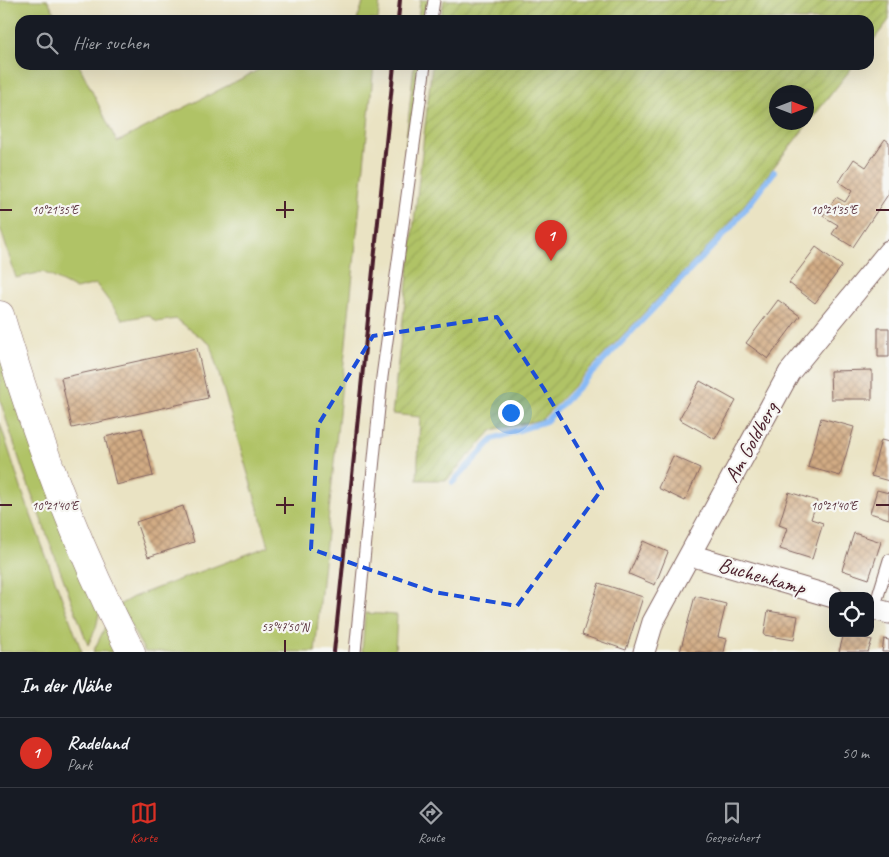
<!DOCTYPE html>
<html lang="de">
<meta charset="utf-8">
<style>
body{margin:0;font-family:Caveat,sans-serif;background:#242831;color:#f1f3f6}
.controls{position:absolute;right:15px;bottom:15px;display:grid;overflow:hidden;border-radius:10px;box-shadow:0 5px 20px #0002}
.controls button{width:45px;height:45px;display:grid;place-items:center;padding:0;border:0;border-bottom:1px solid #363941;background:#171b24;color:#f1f3f6;font:25px sans-serif}
.compass{position:absolute;left:769px;top:85px;width:45px;height:45px;border-radius:50%;background:#171b24;box-shadow:0 5px 20px #0002;rotate:90deg}
.you{position:absolute;left:510px;top:412px;width:18px;height:18px;margin:-12px;border:4px solid #fff;border-radius:50%;background:#1a73e8;box-shadow:0 0 0 8px #1a73e833}
.badge{display:grid;place-items:center;width:32px;height:32px;border-radius:50%;background:#d93025;color:#fff;font-size:16px;font-weight:700}
.pin{position:absolute;translate:-50% -41px;filter:drop-shadow(0 1px 2px #0008)}
.pin::after{content:'';position:absolute;top:26px;width:18px;height:15px;background:inherit;clip-path:polygon(0 0,100% 0,50% 100%)}
.list{margin:0;padding:0;list-style:none}
h2{display:flex;justify-content:space-between;align-items:center;height:65px;margin:0;padding:0 20px;font-size:21px}
h2 small{font-size:16px;font-weight:400;color:#9ea1a6}
.list li{display:grid;grid-template-columns:32px 1fr auto;gap:15px;align-items:center;box-sizing:border-box;height:70px;padding:0 20px;border-top:1px solid #363941}
.list b{display:block;font-size:19px;white-space:nowrap}
.list p{margin:0;font-size:16px;white-space:nowrap;color:#9ea1a6}
.list em{font-size:16px;font-style:normal;color:#9ea1a6}
.icon{flex:none;width:28px;height:28px;fill:none;stroke:currentColor;stroke-width:2;stroke-linecap:round;stroke-linejoin:round}
.map{position:relative;flex:none;width:889px;height:652px;overflow:hidden}
.search{position:absolute;background:#171b24;box-shadow:0 5px 20px #0002;left:15px;right:15px;top:15px;height:55px;display:flex;align-items:center;gap:12px;box-sizing:border-box;padding:0 18px;border-radius:15px;color:#9ea1a6;font-size:19px}
.sheet{height:135px;background:#171b24}
nav{display:flex;justify-content:space-around;align-items:center;box-sizing:border-box;height:70px;border-top:1px solid #363941;background:#171b24;font-size:14px;color:#9ea1a6}
nav a{display:grid;justify-items:center;gap:2px}
nav .on{color:#d93025}
.map>svg:first-child{display:block}
.grass{fill:#b0c366;stroke:#7d7148}
.garden{fill:url(#garden-furrows);stroke:#7d7148;fill-rule:evenodd}
.lines{fill:none;stroke-linecap:round;stroke-linejoin:round}
.stream{stroke:#88baf5;stroke-width:6}
.building{fill:url(#building-cross-hatch)}
.service-casing{stroke:#826460;stroke-width:13}
.minor-casing{stroke:#826460;stroke-width:23}
.tertiary-casing{stroke:#826460;stroke-width:29}
.service{stroke:#fff;stroke-width:11}
.minor{stroke:#fff;stroke-width:21}
.tertiary{stroke:#fff;stroke-width:28}
.rail{stroke:#4a1f2b;stroke-width:4}
.marked{fill:none;stroke:#1d4ed8;stroke-width:4;stroke-dasharray:10 6;stroke-linejoin:round}
.ticks{fill:none;stroke:#4a1f2b;stroke-width:2}
.labels{text-anchor:middle;dominant-baseline:central;stroke-width:4.5;stroke-linejoin:round;paint-order:stroke}
.street-label{font-size:21px;fill:#4a1f2b;stroke:#f6f6f2}
.ticks-label{font-size:12px;text-anchor:middle;fill:#4a1f2b;stroke:#f6f6f2;stroke-width:4.5;stroke-linejoin:round;paint-order:stroke}
</style>
<div class="map">
<svg width="889" height="652" viewBox="0 0 889 652">
<defs>
<pattern id="garden-furrows" width="10" height="10" patternUnits="userSpaceOnUse" patternTransform="scale(1.25)"><rect width="10" height="10" fill="#b0c366"/><path d="M-1 1l2-2M0 10L10 0M9 11l2-2" fill="none" stroke="#99a759"/></pattern>
<pattern id="building-cross-hatch" width="8" height="8" patternUnits="userSpaceOnUse" patternTransform="scale(1.25)"><rect width="8" height="8" fill="#d2ac84"/><path d="M0 0l8 8M0 8l8-8" fill="none" stroke="#ac8b6c"/></pattern>
</defs>
<rect width="100%" height="100%" fill="#f6f6f2"/>
<filter id="ink" filterUnits="userSpaceOnUse"><feTurbulence type="fractalNoise" baseFrequency=".02" numOctaves="2"/><feDisplacementMap in="SourceGraphic" scale="10" xChannelSelector="R" yChannelSelector="G"/><feConvolveMatrix kernelMatrix="1 2 1 2 8 2 1 2 1" color-interpolation-filters="sRGB"/></filter>
<filter id="wash" filterUnits="userSpaceOnUse"><feTurbulence type="fractalNoise" baseFrequency=".0096" numOctaves="4" result="noise"/><feDisplacementMap in="SourceGraphic" scale="20" xChannelSelector="R" yChannelSelector="G"/><feGaussianBlur stdDeviation="1.12" result="paint"/><feColorMatrix in="noise" values="0 0 0 0 0 0 0 0 0 0 0 0 0 0 0 0 0 1.4 0 .05"/><feComposite in="paint" operator="in"/></filter>
<g filter="url(#wash)">
<rect width="100%" height="100%" fill="#eae3c3"/>
<path class="grass" d="M0,0H48L58,20H20V65H79L117,142L268,65H374L315,652H145L119,605L133,597L269,546L210,344L176,319L157,322L148,315L123,320L96,284L76,289L43,272L16,278L0,227Z
M364,0H380L378,20H357Z
M420,0H428L425,20H418Z
M414,65H420L412,133L405,151Z
M0,348L100,609L96,628L88,645L23,471L0,400Z
M0,423L23,494L82,652H0Z
M365,613L397,615L395,652H362Z
M107,623L123,652H93Z"/>
<path class="garden" d="M444,0H889V20L869,46V20H440Z
M432,65H854L726,228L541,420L492,430L447,480H417L420,417L392,414ZM776,92H806V122H776Z"/>
<g class="lines">
<path class="stream" d="M453,482L493,439L546,421L732,226L774,172"/>
</g>
<g id="blocks">
<path class="building" d="M885,139L889,142V193L853,247L832,234L838,225L823,216L836,197L845,202L852,191L839,182L854,159L866,167Z
M816,247L842,266L815,303L789,283Z
M778,300L800,316L768,359L746,343Z
M878,328H889V357H878Z
M197,348L208,398L72,428L61,378Z
M872,370V399H831L830,371Z
M700,381L736,401L715,439L679,419Z
M821,418L854,427L840,476L808,467Z
M142,428L153,476L116,485L105,437Z
M881,440L889,442V481L871,476Z
M673,456L700,468L685,501L658,488Z
M877,490L889,493V519L870,513Z
M789,492L817,501L811,519L823,523L812,559L780,549L787,528L779,525Z
M183,506L194,542L148,557L136,522Z
M854,533L881,542L869,579L842,570Z
M643,541L668,552L655,585L629,574Z
M599,583L643,597L626,650L582,635Z
M695,596L726,604L718,637L727,639L724,652H680Z
M768,611L798,616L794,640L764,635Z
M844,633L872,640L868,652H839Z
M884,639L889,640V652H882Z"/>
</g>
</g>
<g filter="url(#ink)">
<use href="#blocks" fill-opacity="0" stroke="#826460" stroke-width="1"/>
<g class="lines">
<defs>
<path id="service" d="M431,20L434,0
M874,609L889,560
M355,652L382,377L425,65"/>
<path id="minor" d="M690,555L833,597
M870,608L889,613
M644,652L653,622L789,373L889,251"/>
<path id="tertiary" d="M0,315C35,434 74,541 131,652"/>
</defs>
<use href="#service" class="service-casing"/>
<use href="#minor" class="minor-casing"/>
<use href="#tertiary" class="tertiary-casing"/>
<use href="#service" class="service"/>
<use href="#minor" class="minor"/>
<use href="#tertiary" class="tertiary"/>
<path class="rail" d="M398,20L400,0
M334,652L394,65"/>
</g>
</g>
<path class="marked" d="M497,317L544,389L602,489L517,606L434,592L311,549L318,425L373,336Z"/>
<path class="ticks" d="M285,201V218M0,210H12M276,210H294M876,210H889M285,497V514M0,505H12M276,505H294M876,505H889M285,640V652"/>
<g class="labels">
<g class="street-label">
<text transform="translate(751 442) rotate(-61)">Am Goldberg</text>
<text transform="translate(762 576) rotate(16)">Buchenkamp</text>
</g>
</g>
<g class="ticks-label">
<text x="834" y="214">10°21'35"E</text>
<text x="55" y="214">10°21'35"E</text>
<text x="834" y="510">10°21'40"E</text>
<text x="55" y="510">10°21'40"E</text>
<text x="285" y="631">53°47'50"N</text>
</g>
</svg>
<div class="controls">
<button><svg class="icon" aria-label="locate" viewBox="0 0 24 24"><circle cx="12" cy="12" r="6"/><path d="M12 2v4M12 18v4M2 12h4M18 12h4"/></svg></button>
</div>
<svg class="compass" viewBox="-18 -18 36 36"><path d="M0-13l5 13h-10z" fill="#e53935"/><path d="M0 13l5-13h-10z" fill="#9ea1a6"/></svg>
<div class="you"></div>
<div class="pin badge" style="left:551px;top:261px">1</div>
<div class="search"><svg class="icon" aria-label="search" viewBox="0 0 24 24"><circle cx="10" cy="10" r="6"/><path d="M15 15l6 6"/></svg>Hier suchen</div>
</div>
<section class="sheet">
<h2>In der Nähe<small></small></h2>
<ul class="list">
<li><span class="badge">1</span><div><b>Radeland</b><p>Park</p></div><em>50 m</em></li>
</ul>
</section>
<nav>
<a class="on"><svg class="icon" aria-label="map" viewBox="0 0 24 24"><path d="M3 6l6-2 6 2 6-2v14l-6 2-6-2-6 2zM9 4v14M15 6v14"/></svg>Karte</a>
<a><svg class="icon" aria-label="directions" viewBox="0 0 24 24"><path d="M12 3l9 9-9 9-9-9zM9 14v-3h6M13 9l2 2-2 2"/></svg>Route</a>
<a><svg class="icon" aria-label="saved" viewBox="0 0 24 24"><path d="M7 4h10v16l-5-4-5 4z"/></svg>Gespeichert</a>
</nav>
